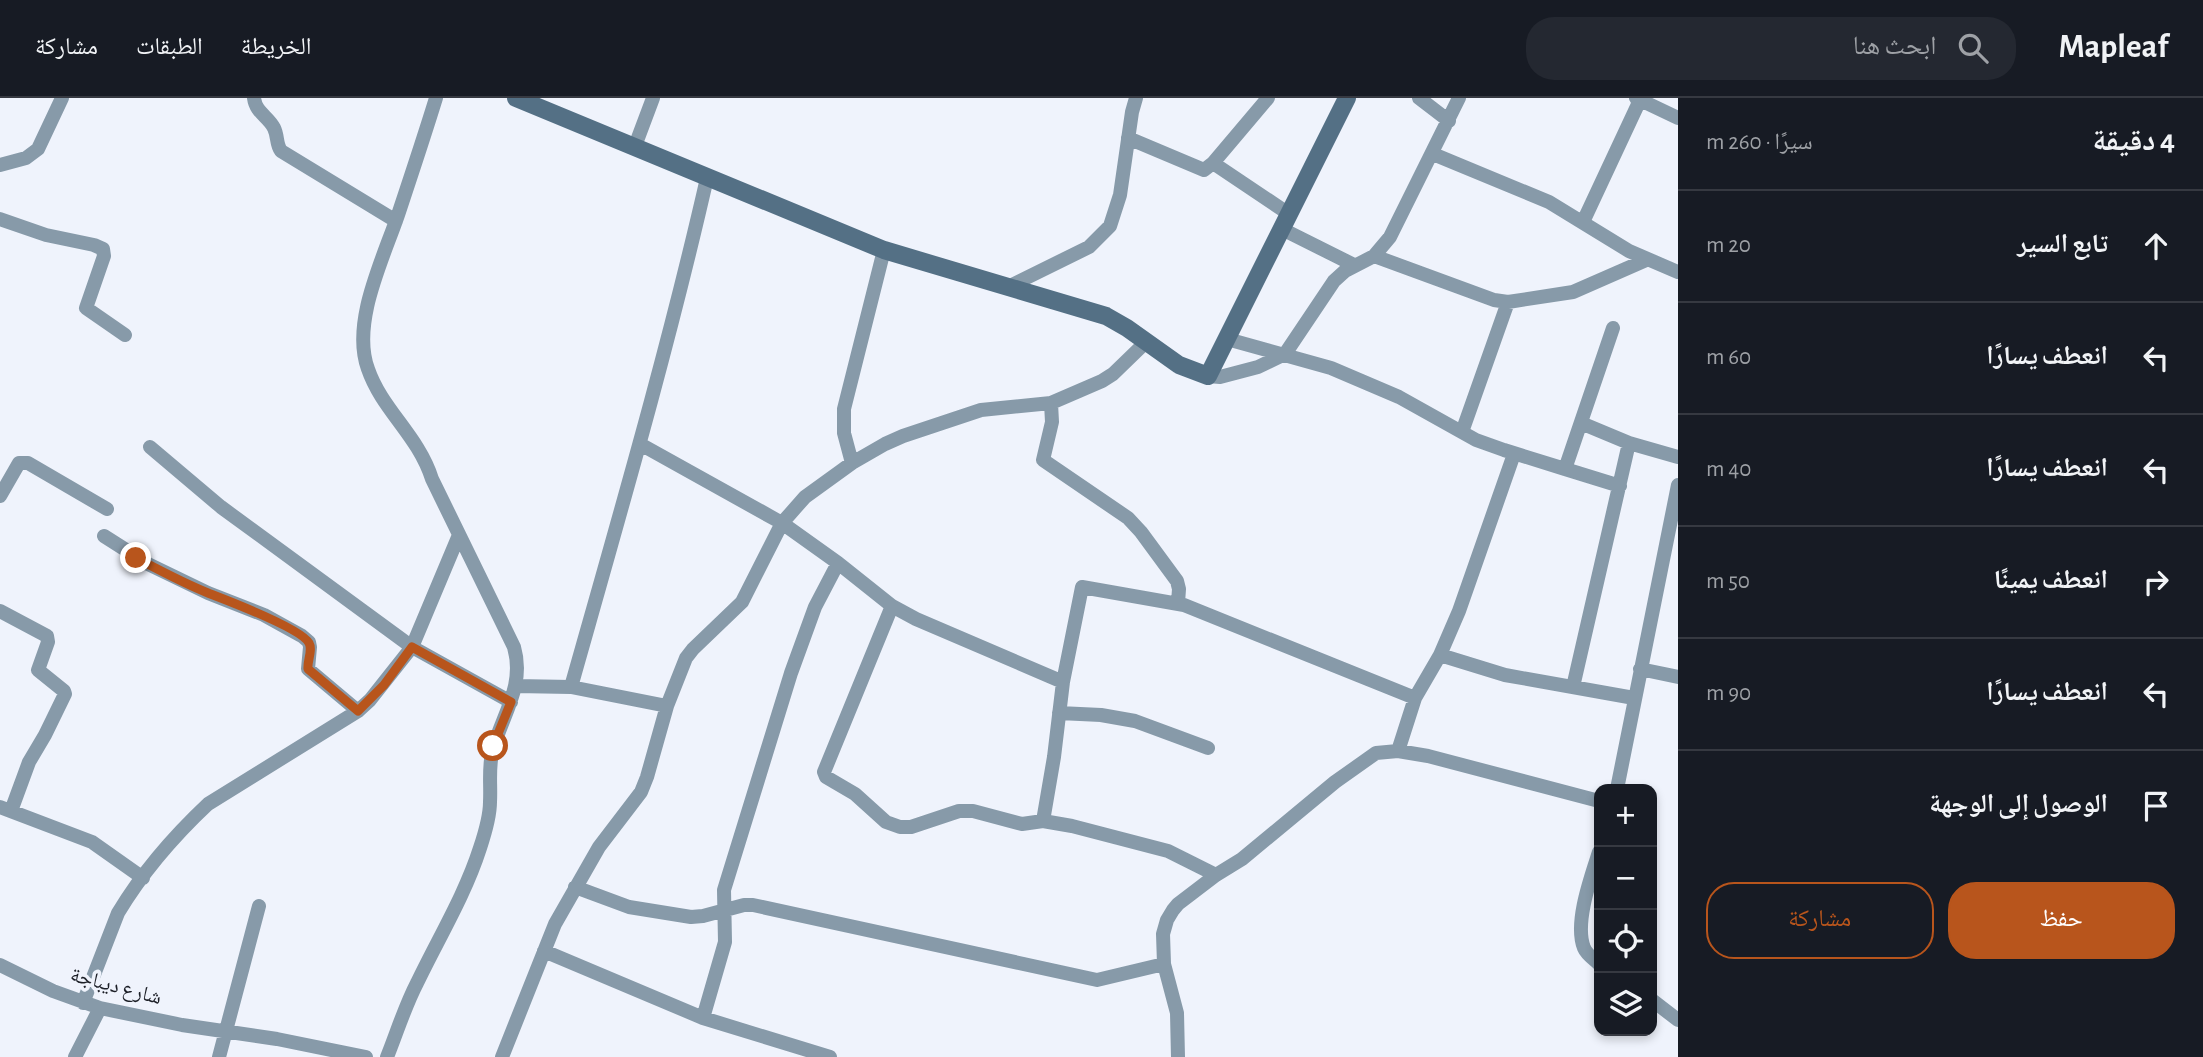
<!DOCTYPE html>
<html lang="ar">
<meta charset="utf-8">
<style>
body{margin:0;font-family:"Alegreya Sans","Noto Naskh Arabic",sans-serif;background:#242831;color:#f1f3f6;direction:rtl}
.controls{position:absolute;right:21px;bottom:21px;display:grid;overflow:hidden;border-radius:14px;box-shadow:0 4px 10px #0003}
.controls button{width:63px;height:63px;display:grid;place-items:center;padding:0;border:0;border-bottom:2px solid #363941;background:#171b24;color:#f1f3f6;font:35px sans-serif}
.stop{position:absolute;width:21px;height:21px;margin:-16px;border:5px solid #b8551c;border-radius:50%;background:#fff}
.stop.end{background:#b8551c;border-color:#fff;box-shadow:0 2px 7px #0008}
.list{margin:0;padding:0;list-style:none}
h2{display:flex;justify-content:space-between;align-items:center;height:91px;margin:0;padding:0 28px;font-size:30px}
h2 small{font-size:23px;font-weight:400;color:#9ea1a6}
.list li{display:grid;grid-template-columns:46px 1fr auto;gap:21px;align-items:center;box-sizing:border-box;height:112px;padding:0 28px;border-top:2px solid #363941}
.list b{display:block;font-size:26px;white-space:nowrap}
.list em{font-size:23px;font-style:normal;color:#9ea1a6}
.actions{display:flex;gap:14px;padding:21px 28px}
.actions a{flex:1;padding:16px 0;border:2px solid #b8551c;border-radius:28px;text-align:center;font-size:24px;color:#b8551c}
.actions .main{background:#b8551c;color:#fff}
.icon{flex:none;width:38px;height:38px;fill:none;stroke:currentColor;stroke-width:2;stroke-linecap:round;stroke-linejoin:round}
.map{position:relative;flex:none;width:1678px;height:959px;overflow:hidden;direction:ltr}
header{display:flex;align-items:center;gap:42px;box-sizing:border-box;height:98px;padding:0 35px;background:#171b24;border-bottom:2px solid #363941}
header strong{font-size:33px}
nav{display:flex;gap:38px;margin-inline-start:auto;font-size:24px}
.search{width:490px;height:63px;background:#242831;display:flex;align-items:center;gap:18px;box-sizing:border-box;padding:0 24px;border-radius:28px;color:#9ea1a6;font-size:26px}
main{display:flex}
aside{flex:1;background:#171b24}
.map>svg:first-child{display:block}
.lines{fill:none;stroke-linecap:round;stroke-linejoin:round}
.street{stroke:#879aa9;stroke-width:14}
.secondary{stroke:#547085;stroke-width:18}
.route{stroke:#b8551c;stroke-width:9}
.labels{text-anchor:middle;dominant-baseline:central;stroke-width:7;stroke-linejoin:round;paint-order:stroke}
.street-label{font-size:21px;fill:#1c1f27;stroke:#eff3fc}
</style>
<header>
<strong>Mapleaf</strong>
<div class="search"><svg class="icon" aria-label="search" viewBox="0 0 24 24"><circle cx="10" cy="10" r="6"/><path d="M15 15l6 6"/></svg>ابحث هنا</div>
<nav><a>الخريطة</a><a>الطبقات</a><a>مشاركة</a></nav>
</header>
<main>
<aside>
<h2>4 دقيقة<small>سيرًا · 260 m</small></h2>
<ul class="list">
<li><svg class="icon" aria-label="ahead" viewBox="0 0 24 24"><path d="M12 20V5M6 11l6-6 6 6"/></svg><div><b>تابع السير</b></div><em>20 m</em></li>
<li><svg class="icon" aria-label="left" viewBox="0 0 24 24"><path d="M17 20v-9H6M10 6l-5 5 5 5"/></svg><div><b>انعطف يسارًا</b></div><em>60 m</em></li>
<li><svg class="icon" aria-label="left" viewBox="0 0 24 24"><path d="M17 20v-9H6M10 6l-5 5 5 5"/></svg><div><b>انعطف يسارًا</b></div><em>40 m</em></li>
<li><svg class="icon" aria-label="right" viewBox="0 0 24 24"><path d="M7 20v-9h11M14 6l5 5-5 5"/></svg><div><b>انعطف يمينًا</b></div><em>50 m</em></li>
<li><svg class="icon" aria-label="left" viewBox="0 0 24 24"><path d="M17 20v-9H6M10 6l-5 5 5 5"/></svg><div><b>انعطف يسارًا</b></div><em>90 m</em></li>
<li><svg class="icon" aria-label="arrive" viewBox="0 0 24 24"><path d="M6 21V4h12l-3 4 3 4H6"/></svg><div><b>الوصول إلى الوجهة</b></div></li>
</ul>
<div class="actions"><a class="main">حفظ</a><a>مشاركة</a></div>
</aside>
<div class="map">
<svg width="1678" height="959" viewBox="0 0 1678 959">
<rect width="100%" height="100%" fill="#eff3fc"/>
<g class="lines">
<path class="street" d="M254,0C256,15 268,18 274,30C278,38 276,46 281,53L396,123
M1419,0L1449,23
M1636,0L1678,20
M1128,40L1204,72L1213,65L1268,0
M635,48L653,0
M1433,56L1549,104L1629,153L1678,174
M1213,65L1289,116
M0,67L26,60L38,51L62,0
M0,121L46,137L94,147L103,151L104,158L86,210L125,237
M1583,124L1640,2
M1282,131L1354,167
M1374,158L1494,202L1508,204L1573,194L1646,162
M1008,189L1089,149L1110,128L1120,97L1132,14L1136,0
M1227,241L1331,270L1399,299L1476,342L1504,352L1565,371L1613,230
M1208,278L1220,279L1258,269L1285,256L1334,183L1345,173L1374,158L1390,139L1459,0
M1051,305L1052,324L1043,362L1128,420L1141,434L1177,483L1179,491L1178,505
M1581,325L1629,345L1678,359
M1462,334L1508,204
M640,346L782,425L838,465L892,508L916,521L1063,584
M150,349L221,409L412,549L511,604
M852,365L844,335V311L884,152
M1565,371L1620,388
M0,398L19,365H28L107,411
M104,438L148,466L208,495L264,517L302,538L309,544L310,549L308,571L358,613
M892,508L824,674L826,679L855,696L886,724L900,729H911L959,713H973L1022,726L1043,723L1072,728L1168,753L1216,777
M0,513L47,538L48,544L38,572L64,593L65,596L45,637L29,664L11,713
M1440,557L1505,577L1634,600
M1640,571L1678,579
M516,588L571,589L667,608
M571,589C619,419 668,251 707,80
M1573,589L1629,345
M1059,615L1101,617L1135,623L1208,650
M1398,653L1415,600L1440,557L1459,513L1514,356
M1617,691L1678,387
M0,709L92,744L143,780
M1043,723L1054,659L1063,584L1082,489L1184,507L1415,600
M1599,754C1591,779 1574,825 1584,850C1587,857 1594,861 1599,866
M575,789L629,809L691,819L703,818L744,807H753L1097,882L1164,866
M544,853L703,920L830,959
M0,867L53,893L100,910L182,927L277,941L366,959
M1652,902L1678,922
M83,905L118,815C142,775 175,737 208,706L358,613L370,602L412,549L459,437
M703,920L725,844L724,792L791,575L815,509L838,465
M75,959L100,910
M219,959L259,808
M387,959C397,934 405,908 417,885C438,841 465,797 480,750C485,735 490,719 490,704C491,686 488,668 493,651C503,616 525,587 514,549L432,381C418,337 382,312 368,271C351,225 383,161 398,117C411,78 424,39 436,0
M502,959L555,826L599,749L641,694L647,679L667,608L686,560L693,551L742,504L782,425L805,399L852,365L885,346L903,338L981,312L1051,305L1102,283L1113,276L1146,244
M1178,959L1177,915L1164,866L1163,836L1167,822L1173,812L1178,806L1216,777L1242,761L1335,684L1376,655L1398,653L1428,658L1599,703"/>
<path class="secondary" d="M516,0L884,152L1106,218L1127,230L1179,267L1208,278L1347,0"/>
</g>
<g class="lines">
<path class="route" d="M136,460C159,472 183,485 208,495C226,502 301,530 309,545C313,552 307,563 308,571L358,613L384,587L412,549L511,604L493,648"/>
</g>
<g class="labels">
<g class="street-label">
<text transform="translate(116 888) rotate(15)">شارع ديباجة</text>
</g>
</g>
</svg>
<div class="controls">
<button>+</button>
<button>−</button>
<button><svg class="icon" aria-label="locate" viewBox="0 0 24 24"><circle cx="12" cy="12" r="6"/><path d="M12 2v4M12 18v4M2 12h4M18 12h4"/></svg></button>
<button><svg class="icon" aria-label="layers" viewBox="0 0 24 24"><path d="M12 4l9 5-9 5-9-5zM3 14l9 5 9-5"/></svg></button>
</div>
<div class="stop" style="left:493px;top:648px"></div>
<div class="stop end" style="left:136px;top:460px"></div>
</div>
</main>
